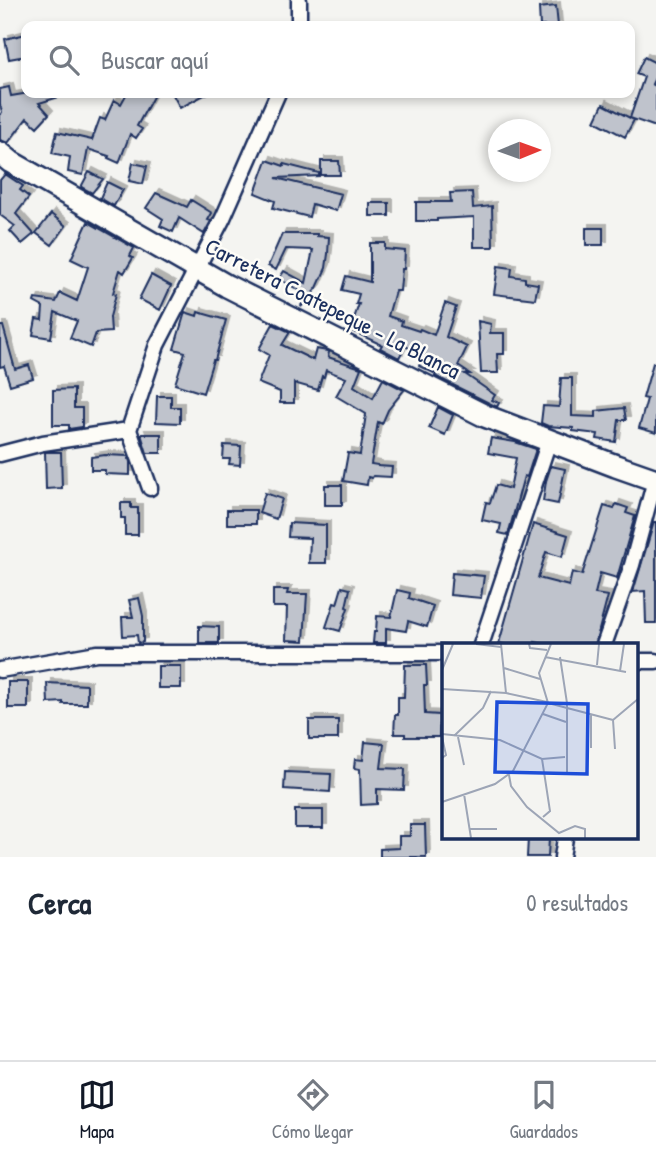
<!DOCTYPE html>
<html lang="es">
<meta charset="utf-8">
<style>
body{margin:0;font-family:"Patrick Hand",sans-serif;background:#f2f2f3;color:#1f2937}
.compass{position:absolute;left:488px;top:119px;width:63px;height:63px;border-radius:50%;background:#fff;box-shadow:0 4px 10px #0003;rotate:89deg}
.list{margin:0;padding:0;list-style:none}
h2{display:flex;justify-content:space-between;align-items:center;height:91px;margin:0;padding:0 28px;font-size:30px}
h2 small{font-size:23px;font-weight:400;color:#747a83}
.icon{flex:none;width:38px;height:38px;fill:none;stroke:currentColor;stroke-width:2;stroke-linecap:round;stroke-linejoin:round}
.map{position:relative;flex:none;width:656px;height:857px;overflow:hidden}
.search{position:absolute;background:#fff;box-shadow:0 4px 10px #0003;left:21px;right:21px;top:21px;height:77px;display:flex;align-items:center;gap:18px;box-sizing:border-box;padding:0 24px;border-radius:14px;color:#747a83;font-size:26px}
.sheet{height:203px;background:#fff}
nav{display:flex;justify-content:space-around;align-items:center;box-sizing:border-box;height:98px;border-top:2px solid #e0e1e3;background:#fff;font-size:19px;color:#747a83}
nav a{display:grid;justify-items:center;gap:4px}
nav .on{color:#111827}
.map>svg:first-child{display:block}
.building{fill:#bfc3cc;stroke:#1b2f5e;stroke-width:2;filter:url(#shadow)}
.lines{fill:none;stroke-linecap:round;stroke-linejoin:round}
.street-casing{stroke:#1b2f5e;stroke-width:19}
.secondary-casing{stroke:#1b2f5e;stroke-width:26}
.street{stroke:#fdfcf7;stroke-width:14}
.secondary{stroke:#fdfcf7;stroke-width:21}
.labels{text-anchor:middle;dominant-baseline:central;stroke-width:5;stroke-linejoin:round;paint-order:stroke}
.street-label{font-size:23px;fill:#1b2f5e;stroke:#fdfcf7}
.inset-road{fill:none;stroke:#9da5b6;stroke-width:2}
.view{fill:#1d4ed8;fill-opacity:0.15;stroke:#1d4ed8;stroke-width:3.5}
.inset-edge{fill:none;stroke:#1b2f5e;stroke-width:3.5}
</style>
<div class="map">
<svg width="656" height="857" viewBox="0 0 656 857">
<defs>
<filter id="shadow"><feDropShadow dx="4" dy="-4" stdDeviation="0" flood-color="#0004"/></filter>
</defs>
<rect width="100%" height="100%" fill="#f4f4f1"/>
<filter id="ink" filterUnits="userSpaceOnUse"><feTurbulence type="fractalNoise" baseFrequency=".0143" numOctaves="2"/><feDisplacementMap in="SourceGraphic" scale="14" xChannelSelector="R" yChannelSelector="G"/><feConvolveMatrix kernelMatrix="1 2 1 2 8 2 1 2 1" color-interpolation-filters="sRGB"/></filter>
<g filter="url(#ink)">
<path class="building" d="M556,6L558,26H540L539,8Z
M26,34V56L9,59L5,39Z
M644,57L656,63V76L652,84L656,86V127L630,118L644,77L636,74Z
M9,87L11,96L29,93H65L66,95L39,103L49,114L37,127L27,118L8,143L0,140V115L2,112L0,105V89Z
M127,93H155L137,126L142,129L136,138L130,134L119,163L108,158L109,156L88,149L83,175L68,172L70,157L52,153L57,132L92,140L100,118L105,120L114,100L121,104Z
M172,93H208L180,108Z
M603,104L634,120L625,137L595,121Z
M267,160L284,166V164L319,173V176L276,178L341,194L336,211L312,204L309,217L273,208L275,201L255,193Z
M321,161H339L340,175H321Z
M133,163L147,166L143,184L129,181Z
M89,172L103,179L92,193L81,187Z
M5,174L23,186L20,190L29,197L16,214L34,234L22,244L10,231L15,226L0,215V180Z
M107,182L123,190L114,206L100,198Z
M472,192L473,208L492,206L493,247H474V217L437,219V221H416V202H451L450,193Z
M156,193L187,207L191,200L212,213L208,220L211,221L204,234L179,218L173,232L160,226L163,219L146,208Z
M370,203H389V216H370Z
M51,214L66,226L52,245L36,233Z
M88,222L134,248L130,256L133,258L124,273L120,270L113,293L116,294L110,317L111,332L96,333L91,347L70,338L77,321L55,312L51,338L33,335L36,319L42,320L43,307L34,302L35,299L56,302L60,293L77,301L88,267L71,259Z
M586,228H603V245H586Z
M282,234H317V236L329,237L328,254L326,268L317,288L301,307L304,293L279,279L284,271L306,283L313,250L286,249L276,270L268,266Z
M370,243H385V249L405,251L404,269H402L400,291H395L388,316L402,321L401,325L419,331L420,329L434,335L445,303L456,307L446,337L467,347L458,366L470,374H465L495,395L492,400L499,403L497,407L435,376L436,374L419,366L424,355L405,346L399,358L380,348L382,345L350,330L359,304H356L359,294L342,290L346,276L370,282Z
M498,266L512,268L511,276L525,278V282L538,284L535,299L494,294Z
M151,275L171,286L160,310L139,299Z
M185,312L197,316L198,312L226,320L215,360H213L203,393L175,384L185,352L174,349Z
M478,321L491,324L490,333H504V354H497L498,373H481Z
M273,324L290,332L282,345L313,360L316,349L327,351L329,352L328,357L361,368L354,386L373,398L383,379L404,390L388,410L382,424L378,422L371,464L378,465V466L392,467L391,477L373,476L372,478L368,477L367,485L343,481L348,453L360,455L366,414L336,396L346,378L326,370L324,377L322,376L318,390L294,383V403H280V392L258,383L269,355L259,349Z
M0,326H3L15,369L29,365L33,378L10,385L4,366L0,367Z
M653,363H656V433L639,428L647,399L643,398Z
M561,378H572V416L596,417V411L624,408L626,420H619L616,442L597,439L598,434L573,431V428L548,426L541,423L543,406L559,407Z
M74,389V408H82V427L69,429V425H53V390Z
M157,396H171V407H180V423L156,422Z
M438,407L453,415L445,435L429,428Z
M141,434H161V453H147Z
M491,438L515,442L536,449L527,477L524,476L508,535L499,533L501,524L482,520L486,502L490,503L496,485L510,489L516,458L488,453Z
M224,445L241,446L240,465L229,464L230,459H223Z
M45,452H61L62,488L46,489Z
M105,455L128,456L130,462V475L105,474V470H91V457Z
M551,466L565,469L558,504L543,501L546,481Z
M325,485H342V505H325Z
M265,493L282,499L276,519L259,513Z
M121,503H131V508H138V535H125V518H121Z
M616,504L628,508L626,513L635,516L617,578L600,573L595,594L608,596L595,645H548L535,642L534,645H506L499,643L533,524L568,535L562,557L546,552L538,578L569,586L572,572L582,575L604,506L614,509Z
M227,510H256V524H227Z
M654,522H656V623H646L645,591L633,592Z
M289,523L326,525V563H309L310,538L288,537Z
M452,573L484,576L481,598L450,595Z
M342,587L350,589L346,607L348,608L340,631L326,627L334,603L337,604Z
M273,590H288L287,594H307L304,641L286,640L287,607H273Z
M397,590L410,593L409,598L433,606L427,627L408,621L406,631L386,628V643H373L374,632H376L377,616L391,617Z
M139,598L143,616V642L138,643L137,635L123,636L122,617H133L129,600Z
M199,626L219,627V643H199Z
M405,665H426L427,685H424L425,714L440,715L439,737H405V734H394L395,715H398V697H404Z
M158,666H181V688H158Z
M8,682H28V708H8Z
M47,683L87,685V704H63V702L48,703Z
M309,720H338V739H309Z
M365,742L384,744L381,768L405,769L404,790L377,789V804L361,805L360,769L354,768L355,759L363,760Z
M285,772L331,774L330,792L284,789Z
M295,810H323V828H295Z
M410,825H425L426,857H380V849L399,848V836H410Z
M528,838H549L548,857H527Z"/>
<g class="lines">
<defs>
<path id="street" d="M299,0V26
M0,454L43,443L129,430
M150,488L129,430L157,345L223,218L278,93
M481,645L549,441
M604,645L632,565L655,480
M637,661H656
M0,670L97,653H444
M562,857L565,838"/>
<path id="secondary" d="M0,153L11,162L227,286L485,416L616,466L656,480"/>
</defs>
<use href="#street" class="street-casing"/>
<use href="#secondary" class="secondary-casing"/>
<use href="#street" class="street"/>
<use href="#secondary" class="secondary"/>
</g>
</g>
<g class="labels">
<g class="street-label">
<text transform="translate(333 308) rotate(27)">Carretera Coatepeque - La Blanca</text>
</g>
</g>
<g transform="translate(442 643)">
<rect width="196" height="196" fill="#f4f4f1"/>
<path class="inset-road" d="M34,1L59,4M59,1L64,50M87,1L88,5L105,7M103,14L184,29M118,14L125,60V131M155,22L157,1M62,25L98,36M0,27L11,1M178,28L182,1M0,46L64,50L105,59M106,60L171,77M101,71L124,79M149,71V105M171,77L196,56M171,77L173,106M0,91L58,97L100,116L123,114M12,93L41,65L49,48M0,94L4,112L0,115M16,94L22,122M100,116L108,168L101,174M67,132L69,143L85,164L117,190L133,183L143,186V195M22,151L29,195M0,159L53,141L71,128L106,60L97,30L109,1M27,186H55"/>
<path class="view" d="M55,59L146,61L145,131L53,129Z"/>
<rect width="196" height="196" class="inset-edge"/>
</g>
</svg>
<svg class="compass" viewBox="-18 -18 36 36"><path d="M0-13l5 13h-10z" fill="#e53935"/><path d="M0 13l5-13h-10z" fill="#747a83"/></svg>
<div class="search"><svg class="icon" aria-label="search" viewBox="0 0 24 24"><circle cx="10" cy="10" r="6"/><path d="M15 15l6 6"/></svg>Buscar aquí</div>
</div>
<section class="sheet">
<h2>Cerca<small>0 resultados</small></h2>
<ul class="list">
</ul>
</section>
<nav>
<a class="on"><svg class="icon" aria-label="map" viewBox="0 0 24 24"><path d="M3 6l6-2 6 2 6-2v14l-6 2-6-2-6 2zM9 4v14M15 6v14"/></svg>Mapa</a>
<a><svg class="icon" aria-label="directions" viewBox="0 0 24 24"><path d="M12 3l9 9-9 9-9-9zM9 14v-3h6M13 9l2 2-2 2"/></svg>Cómo llegar</a>
<a><svg class="icon" aria-label="saved" viewBox="0 0 24 24"><path d="M7 4h10v16l-5-4-5 4z"/></svg>Guardados</a>
</nav>
